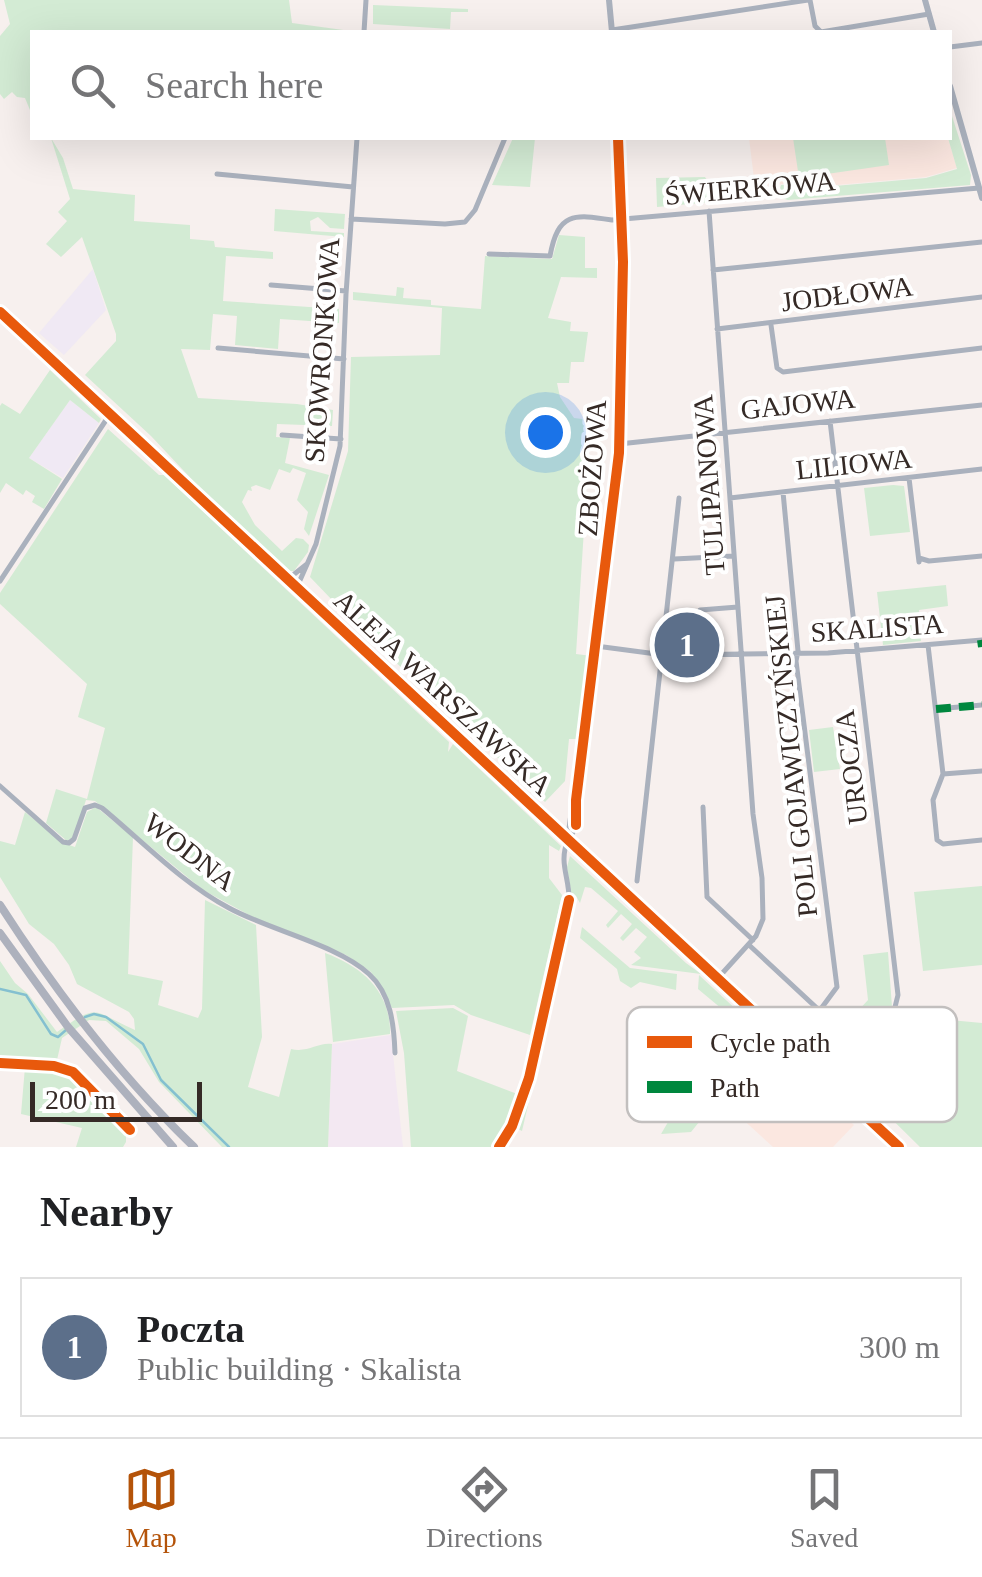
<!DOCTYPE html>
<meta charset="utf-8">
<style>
body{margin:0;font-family:"Times New Roman",serif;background:#f6f6f6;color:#202124}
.scale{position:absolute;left:30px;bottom:25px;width:172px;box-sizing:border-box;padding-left:10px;border:5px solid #352a26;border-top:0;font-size:28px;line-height:35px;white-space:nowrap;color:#352a26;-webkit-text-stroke:8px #fff;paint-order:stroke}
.you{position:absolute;left:545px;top:432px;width:35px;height:35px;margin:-25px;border:8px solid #fff;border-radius:50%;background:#1a73e8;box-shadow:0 0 0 15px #1a73e833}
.badge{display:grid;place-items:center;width:65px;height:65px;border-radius:50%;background:#b45309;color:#fff;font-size:32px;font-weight:700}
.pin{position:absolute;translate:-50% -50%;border:5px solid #fff;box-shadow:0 2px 10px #0006}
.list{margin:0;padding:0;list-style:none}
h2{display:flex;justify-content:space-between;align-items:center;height:130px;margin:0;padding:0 40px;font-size:42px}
h2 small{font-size:32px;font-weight:400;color:#757577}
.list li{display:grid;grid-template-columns:65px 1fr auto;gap:30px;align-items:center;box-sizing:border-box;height:140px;margin:0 20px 20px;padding:0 20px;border:2px solid #e0e0e0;border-radius:0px}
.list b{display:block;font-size:38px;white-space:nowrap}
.list p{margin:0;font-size:32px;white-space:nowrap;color:#757577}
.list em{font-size:32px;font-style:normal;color:#757577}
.icon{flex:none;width:55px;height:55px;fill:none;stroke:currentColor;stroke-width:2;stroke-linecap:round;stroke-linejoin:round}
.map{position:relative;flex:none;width:982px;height:1147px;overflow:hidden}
.search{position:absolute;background:#fff;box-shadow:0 10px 40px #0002;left:30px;right:30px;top:30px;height:110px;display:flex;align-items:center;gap:25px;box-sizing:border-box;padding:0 35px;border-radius:0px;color:#757577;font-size:38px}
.sheet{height:290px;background:#fff}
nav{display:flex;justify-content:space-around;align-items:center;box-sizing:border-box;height:140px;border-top:2px solid #e0e0e0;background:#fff;font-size:28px;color:#757577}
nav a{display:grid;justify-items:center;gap:5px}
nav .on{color:#b45309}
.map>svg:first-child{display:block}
.commercial{fill:#f0e9f4}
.industrial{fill:#f3e8f2}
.built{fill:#fbe7e0}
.green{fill:#d3ebd4}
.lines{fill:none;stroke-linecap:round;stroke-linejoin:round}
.stream{stroke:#84c0d0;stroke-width:2.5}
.minor{stroke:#aab1bd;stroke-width:5}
.tertiary{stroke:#aab1bd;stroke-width:6}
.primary{stroke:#adb1bd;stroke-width:8}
.quiet{stroke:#00873e;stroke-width:8;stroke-dasharray:15 8;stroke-linecap:butt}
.cycleway-casing{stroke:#fff;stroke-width:16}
.cycleway{stroke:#e8590c;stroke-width:10}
.labels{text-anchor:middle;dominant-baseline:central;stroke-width:8;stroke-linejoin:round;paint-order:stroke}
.street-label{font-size:28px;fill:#352a26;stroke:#fff}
.key{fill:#fff;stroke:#c2bfbe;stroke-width:2.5}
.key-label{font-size:28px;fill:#352a26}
</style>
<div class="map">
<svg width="982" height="1147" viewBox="0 0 982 1147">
<rect width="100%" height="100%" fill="#f7f0ee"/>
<path class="commercial" d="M93,269L106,310L64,355L39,333Z
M70,400L99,423L63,478L29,458Z"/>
<path class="industrial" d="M391,1035L403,1147H328L332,1044Z"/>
<path class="built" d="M749,138H948L957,168L926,177L803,188L802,182L755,187Z
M774,1053L854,1125L833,1147H773L726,1104Z"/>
<path class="green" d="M4,0H289L292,23L358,32H32V115L25,98L17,97L12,92L4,99L0,94V36L10,24Z
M373,5L468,9V12H451L450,29L373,24Z
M951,113L971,175L970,185L788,200L778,197L781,185L799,184L800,189L926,178L957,169L948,138Z
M51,138L63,158L73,189L135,195L134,221L190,225V239L214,241L215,247L273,252V259L226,256L223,301L339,309V323L280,319L278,349L235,345L237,316L213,314L210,350L181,349L198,398L297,404L333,410L332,426L277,424L276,437L290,438L285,463L329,475L309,536L304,529L308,512L297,500L306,473L293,468L290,473L279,469L270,490L256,485L251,487L252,491L248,490L242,502L255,525L282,551L296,538L303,539L309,545L308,552L294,571H288L215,504L151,436L85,375L116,341V334L82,237L61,257L46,244L67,221L58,212L70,199Z
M513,138H535L530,187L492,185Z
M793,138H885L889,165L799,178Z
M705,177L710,185L708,199L712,202L657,207L656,178Z
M275,209L345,214L344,229L330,228L318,217L310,221L311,231L344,233V237L274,231Z
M559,235L585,237V268H597V278L561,277L548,318L571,322L570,331L588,332L584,362H571L569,383H557L560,397L574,418L591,420L576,654L592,656L581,739H569L565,781L545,802L358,627L310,577L348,451L351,357L440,355L442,308L353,300V292L396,296L397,287L404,288L403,298L431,300V305L481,309L485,256L552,259Z
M50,370L101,419L99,423L70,400L29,458L62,479L44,509L32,502L35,496L26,490L23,495L6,483L0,493V406L2,403L20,414Z
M108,429L159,475H164L449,742L448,752L453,744L561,846L559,851L549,845V878L562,895L530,1035L471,1015L454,1005L392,1008L371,972L346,955L260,921L203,890L95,801L86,800L74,837L67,841L46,823L56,789L87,799L105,728L78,717L87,684L0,604V593Z
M893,485L904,486L910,532L870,536L864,488Z
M946,585L948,606L919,610L921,641L883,645L877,592Z
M833,727L840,769L814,772L809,730Z
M96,807L133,837L128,974L163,981L158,1005L198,1018L202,1009L205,900L256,925L262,1037L248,1087L279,1097L291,1049C308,1053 318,1042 332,1044L328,1147H222L159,1082L139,1049L106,1021L89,1020L62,1038L57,1060L0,1056V961L15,983L28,994L57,1032C100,1002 92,1011 135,1030L134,1019L129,1012L77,984L69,965L54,944L29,924L0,877V841L15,845L25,812L63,843L75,847L87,812Z
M570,856L686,963L701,974L631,965L641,958L634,952L647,937L636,928L623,941L620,938L632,924L621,914L608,928L606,925L618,911L591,888L585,887L580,903L576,896L572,898L567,867Z
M982,886V965L923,971L914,892Z
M569,900L573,901L572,917L522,1131L512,1126L520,1108Z
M582,927L630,968L677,974L676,990L640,982L631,988L620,981L617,969L580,938Z
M888,952L892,1007L863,1043L844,1026L868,1000L863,955Z
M325,953C363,967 391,992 390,1034L333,1042Z
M699,975L781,1051H774L721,1103L724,1080L732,1071L741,1077L757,1059L755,1049H750L745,1038L752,1034L698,989Z
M453,1008L468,1016L457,1071L520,1095L511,1124L495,1147H411L404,1053L396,1011Z
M897,1015L982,1023V1147H920L847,1075L895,1024Z
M25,1067L68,1072L126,1129V1142L123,1147H76L82,1128L21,1114Z
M694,1078L708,1111L691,1132L661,1134Z"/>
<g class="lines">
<path class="stream" d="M0,989L26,995L51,1034L58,1037L66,1030
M85,1017L94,1014L106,1017L143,1044L161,1080L229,1147"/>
<path class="minor" d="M810,0L815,26L821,32L929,14
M612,30L808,0
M364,32L366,0
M950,47L982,43
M217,174L353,187
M709,211L753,814L762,878L763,919L756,936L718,978
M351,219L445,224L465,222L475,210L505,138
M489,254L550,256C558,212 574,214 612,220L979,188
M713,270L982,242
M271,285L346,291
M771,325L777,368L783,372L982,348
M717,329L982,297
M218,348L344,359
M830,421L898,995L892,1019L832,1084
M282,435L341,439
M619,444L982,405
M909,478L919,562
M783,492L798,651L796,661L837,987L820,1010
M730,498L982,469
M919,558L929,561L982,556
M674,559L734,556
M288,579L307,564
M0,581L110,414
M297,587L316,544L340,446L346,294L357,138
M700,610L738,607
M928,645L943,774L933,800L937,840L943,844L982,840
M596,646L664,655L828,653L982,640
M936,709L982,705
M943,774L982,771
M0,786L63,842L69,843L74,839L85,808L95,805L102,808C143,842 182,883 229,908C269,930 338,945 369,974C391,994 394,1025 395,1053
M703,807L707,897L753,940
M637,881L679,498
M749,945L863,1051
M0,1063L54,1066L73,1072L130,1130
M499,1147C531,1098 537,1040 550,984C557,958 568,928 569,901C570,878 558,863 568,840"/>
<path class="tertiary" d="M609,0L612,32
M925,0L934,32
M950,86L982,198
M0,312L899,1147
M571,835L576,825V800
M568,840L618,463L623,262L618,138"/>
<path class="primary" d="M0,905C56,992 119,1075 194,1147
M0,933L68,1027L173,1147"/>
<path class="quiet" d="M981,640L982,647
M936,709L982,705"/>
<defs>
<path id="cycleway" d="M0,312L899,1147
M576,825V800L619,453L623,262L618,138
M0,1063L54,1066L73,1072L130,1130
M499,1147L512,1126L529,1078L569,900"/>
</defs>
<use href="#cycleway" class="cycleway-casing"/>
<use href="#cycleway" class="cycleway"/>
</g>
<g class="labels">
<g class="street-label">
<text transform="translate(750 188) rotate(-5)">ŚWIERKOWA</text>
<text transform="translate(847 294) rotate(-7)">JODŁOWA</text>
<text transform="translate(322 350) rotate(-86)">SKOWRONKOWA</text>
<text transform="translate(798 404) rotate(-6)">GAJOWA</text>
<text transform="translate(854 464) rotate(-6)">LILIOWA</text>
<text transform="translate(592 468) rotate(-86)">ZBOŻOWA</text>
<text transform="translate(709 485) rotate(-94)">TULIPANOWA</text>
<text transform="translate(877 628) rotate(-4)">SKALISTA</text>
<text transform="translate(443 693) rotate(43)">ALEJA WARSZAWSKA</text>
<text transform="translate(791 756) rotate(-96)">POLI GOJAWICZYŃSKIEJ</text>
<text transform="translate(851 767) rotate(-97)">UROCZA</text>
<text transform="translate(190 852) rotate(38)">WODNA</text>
</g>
</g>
<rect x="627" y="1007" width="330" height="115" rx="15" class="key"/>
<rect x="647" y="1036" width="45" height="12" fill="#e8590c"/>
<rect x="647" y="1081" width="45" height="12" fill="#00873e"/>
<g class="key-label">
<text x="710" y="1052">Cycle path</text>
<text x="710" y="1097">Path</text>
</g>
</svg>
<div class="scale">200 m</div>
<div class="you"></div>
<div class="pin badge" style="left:687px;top:645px;background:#5c6f8a">1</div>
<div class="search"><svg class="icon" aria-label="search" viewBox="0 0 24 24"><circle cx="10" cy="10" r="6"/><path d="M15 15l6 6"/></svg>Search here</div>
</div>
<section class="sheet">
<h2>Nearby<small></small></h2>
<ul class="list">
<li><span class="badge" style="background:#5c6f8a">1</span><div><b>Poczta</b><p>Public building · Skalista</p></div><em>300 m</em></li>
</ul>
</section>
<nav>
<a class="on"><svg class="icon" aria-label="map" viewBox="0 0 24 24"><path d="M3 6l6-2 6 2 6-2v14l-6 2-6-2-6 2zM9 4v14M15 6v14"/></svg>Map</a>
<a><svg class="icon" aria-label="directions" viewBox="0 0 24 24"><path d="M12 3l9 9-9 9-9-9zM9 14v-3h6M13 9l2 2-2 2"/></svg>Directions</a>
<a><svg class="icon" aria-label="saved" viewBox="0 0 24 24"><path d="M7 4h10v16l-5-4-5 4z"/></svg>Saved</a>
</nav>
